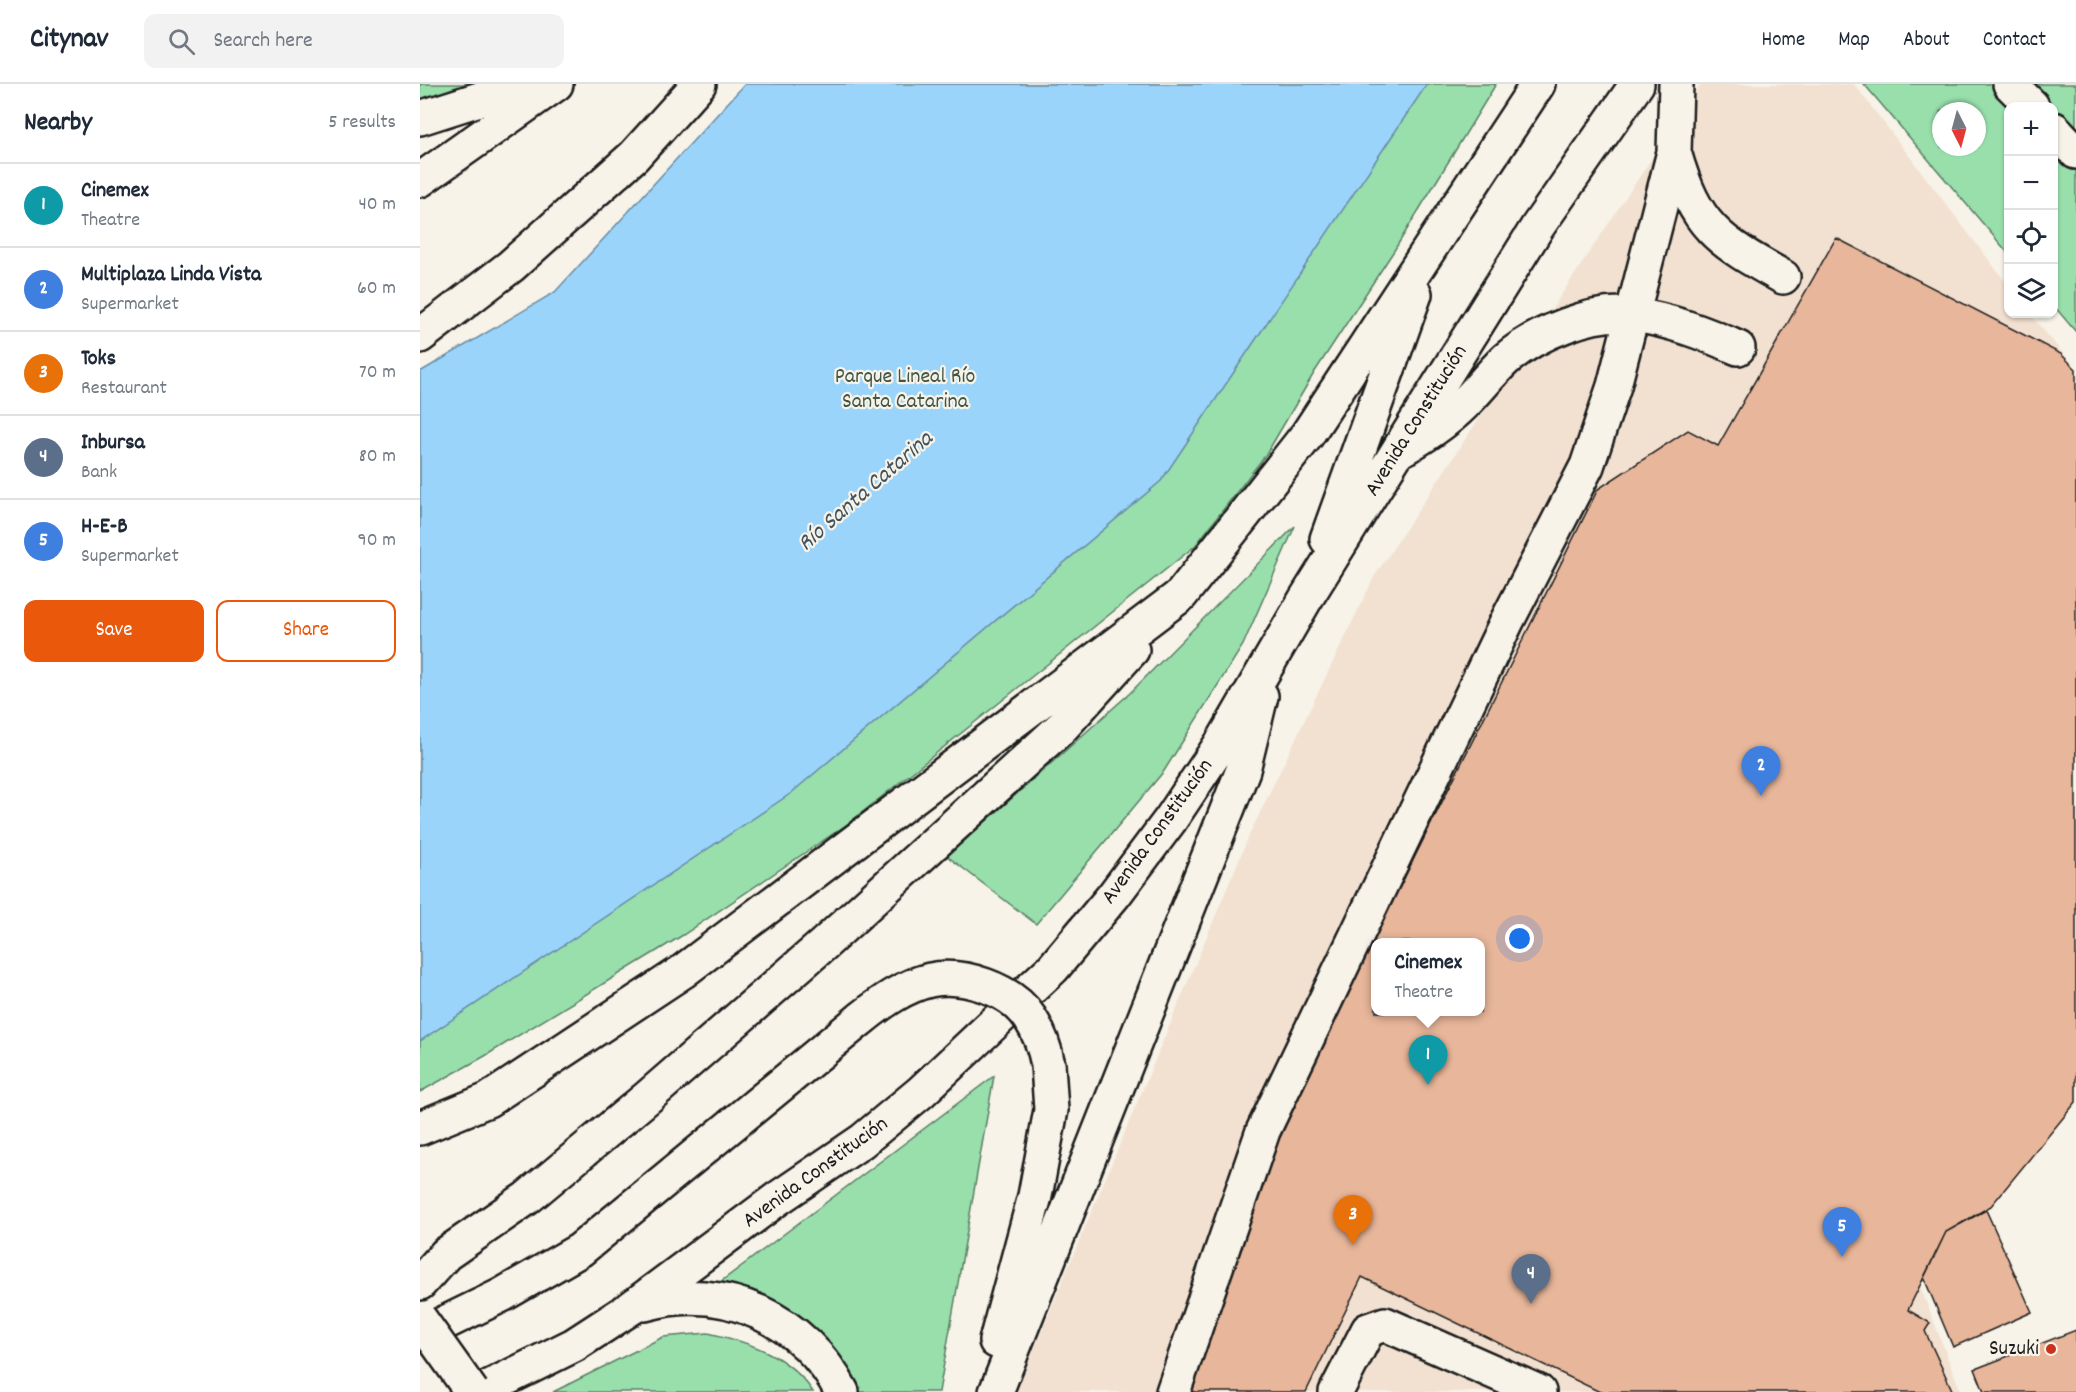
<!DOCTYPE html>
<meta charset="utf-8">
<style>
body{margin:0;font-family:Dekko,sans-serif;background:#f2f2f3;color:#1f2937}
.controls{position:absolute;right:18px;top:18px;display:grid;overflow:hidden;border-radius:12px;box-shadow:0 2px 4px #0004}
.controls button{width:54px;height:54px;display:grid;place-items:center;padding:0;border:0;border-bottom:2px solid #e0e1e3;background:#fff;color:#1f2937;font:30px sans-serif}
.compass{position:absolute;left:1512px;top:18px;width:54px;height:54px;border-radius:50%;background:#fff;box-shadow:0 2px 4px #0004;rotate:174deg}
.you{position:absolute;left:1100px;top:855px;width:21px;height:21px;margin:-15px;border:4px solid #fff;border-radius:50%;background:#1a73e8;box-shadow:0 0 0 9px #1a73e833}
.badge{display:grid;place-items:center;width:39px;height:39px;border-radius:50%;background:#ea580c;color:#fff;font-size:20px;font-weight:700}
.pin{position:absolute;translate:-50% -50px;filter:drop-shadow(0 2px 3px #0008)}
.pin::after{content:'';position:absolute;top:32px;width:21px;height:18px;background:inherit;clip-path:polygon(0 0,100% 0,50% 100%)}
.popup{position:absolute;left:951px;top:854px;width:114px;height:78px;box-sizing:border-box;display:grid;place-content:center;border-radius:12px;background:#fff;filter:drop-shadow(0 2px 4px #0005);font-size:20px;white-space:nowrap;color:#747a83}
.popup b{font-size:22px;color:#1f2937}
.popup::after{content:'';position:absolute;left:50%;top:100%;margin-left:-12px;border:12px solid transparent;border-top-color:#fff}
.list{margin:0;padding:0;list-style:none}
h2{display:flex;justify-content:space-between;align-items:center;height:78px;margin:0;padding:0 24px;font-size:26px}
h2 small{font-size:20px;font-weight:400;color:#747a83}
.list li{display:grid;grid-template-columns:39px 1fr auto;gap:18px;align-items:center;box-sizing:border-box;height:84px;padding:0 24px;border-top:2px solid #e0e1e3}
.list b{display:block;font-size:22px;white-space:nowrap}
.list p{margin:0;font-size:20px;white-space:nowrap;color:#747a83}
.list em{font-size:20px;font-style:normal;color:#747a83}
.actions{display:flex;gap:12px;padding:18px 24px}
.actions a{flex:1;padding:14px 0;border:2px solid #ea580c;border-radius:12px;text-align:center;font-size:21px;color:#ea580c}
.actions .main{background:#ea580c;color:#fff}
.icon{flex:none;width:33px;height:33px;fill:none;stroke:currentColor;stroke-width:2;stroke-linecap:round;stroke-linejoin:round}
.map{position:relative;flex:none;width:1656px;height:1308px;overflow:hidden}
header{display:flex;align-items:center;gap:36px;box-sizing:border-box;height:84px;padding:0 30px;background:#fff;border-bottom:2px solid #e0e1e3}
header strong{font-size:28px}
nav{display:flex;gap:33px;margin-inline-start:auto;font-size:21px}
.search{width:420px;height:54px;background:#f2f2f3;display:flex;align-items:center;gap:15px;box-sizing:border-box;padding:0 21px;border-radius:12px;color:#747a83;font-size:22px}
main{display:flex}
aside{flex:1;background:#fff}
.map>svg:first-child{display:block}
.built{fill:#f2e1d1;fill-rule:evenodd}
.green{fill:#98dfac;stroke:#5a7e64;stroke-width:1.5;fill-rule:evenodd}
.water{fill:#9bd4fb;stroke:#688aa2;stroke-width:1.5}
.building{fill:#e8b69a;stroke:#1c1c1c;stroke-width:1.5;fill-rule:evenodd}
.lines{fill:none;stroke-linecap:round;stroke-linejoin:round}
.minor-casing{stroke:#1c1c1c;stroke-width:38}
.highway-casing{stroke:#1c1c1c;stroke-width:38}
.minor{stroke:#f7f3e8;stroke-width:33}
.highway{stroke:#f7f3e8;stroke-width:33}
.major-bridge-casing{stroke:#1c1c1c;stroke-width:38;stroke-linecap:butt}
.highway-bridge-casing{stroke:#1c1c1c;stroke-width:38;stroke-linecap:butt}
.major-bridge{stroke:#f7f3e8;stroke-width:33}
.highway-bridge{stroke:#f7f3e8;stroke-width:33}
.poi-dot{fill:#c8321e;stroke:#f7f3e8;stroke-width:2}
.labels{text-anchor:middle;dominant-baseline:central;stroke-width:4.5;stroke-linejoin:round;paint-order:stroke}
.park-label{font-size:22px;fill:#415647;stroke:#f7f3e8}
.street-label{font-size:22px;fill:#1c1c1c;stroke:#f7f3e8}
.poi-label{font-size:22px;fill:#1c1c1c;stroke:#f7f3e8;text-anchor:end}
.water-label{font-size:24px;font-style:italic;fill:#42535f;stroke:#f7f3e8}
</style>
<header>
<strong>Citynav</strong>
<div class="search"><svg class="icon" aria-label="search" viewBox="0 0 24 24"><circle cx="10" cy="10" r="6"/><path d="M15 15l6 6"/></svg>Search here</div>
<nav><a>Home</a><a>Map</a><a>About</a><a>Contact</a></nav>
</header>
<main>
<aside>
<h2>Nearby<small>5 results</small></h2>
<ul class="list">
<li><span class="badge" style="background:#0f9aa8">1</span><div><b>Cinemex</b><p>Theatre</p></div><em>40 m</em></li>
<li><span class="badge" style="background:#3f7fe0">2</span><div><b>Multiplaza Linda Vista</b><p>Supermarket</p></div><em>60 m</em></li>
<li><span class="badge" style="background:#e8710a">3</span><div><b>Toks</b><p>Restaurant</p></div><em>70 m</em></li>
<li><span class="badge" style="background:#5c6f8a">4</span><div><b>Inbursa</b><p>Bank</p></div><em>80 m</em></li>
<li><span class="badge" style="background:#3f7fe0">5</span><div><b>H-E-B</b><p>Supermarket</p></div><em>90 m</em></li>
</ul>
<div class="actions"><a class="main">Save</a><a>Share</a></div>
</aside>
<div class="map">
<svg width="1656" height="1308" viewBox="0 0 1656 1308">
<rect width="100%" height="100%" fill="#f7f3e8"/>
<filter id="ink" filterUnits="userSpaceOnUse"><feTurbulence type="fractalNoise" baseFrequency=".0167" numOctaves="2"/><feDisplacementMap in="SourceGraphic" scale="12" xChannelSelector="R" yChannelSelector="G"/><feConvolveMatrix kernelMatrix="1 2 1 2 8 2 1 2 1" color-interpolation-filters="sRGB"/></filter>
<g filter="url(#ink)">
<path class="built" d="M1281,0H1434L1588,201V230H1610L1656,285V1018L1571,1122L1526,1148L1500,1202L1541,1308H596L831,747L954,493ZM956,858H1060V928H956Z"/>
<path class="green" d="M0,0H106L0,34Z
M354,0H1076L975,165L894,289L847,369L775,462L429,739L263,851L65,972L0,1008V309L192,167Z
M1444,0H1656V248L1634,222V22H1588V169ZM1521,27H1557V63H1521Z
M875,442L823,561L744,687L616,840L527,772L710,609Z
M574,992L519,1308H439C418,1267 387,1231 344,1211C331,1205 314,1203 299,1199Z
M288,1249C329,1258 369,1271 393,1308H133L243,1253Z"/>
<path class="water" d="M325,0H1007L741,397L370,710L0,957V288L135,208Z"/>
<path class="building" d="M1416,154L1641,270L1656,285V1018L1571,1122L1526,1148L1488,1226L1510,1239L1505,1247L1533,1308H1180L942,1193L886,1308H768L851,1061L1178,405L1268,346L1298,362ZM956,858H1060V928H956Z
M1566,1126L1612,1228L1533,1263L1504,1194L1526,1148Z
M1656,1246V1308H1564L1555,1285Z"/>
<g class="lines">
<defs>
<path id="minor" d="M1590,0L1612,22
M1634,45L1656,68
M1254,68C1276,144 1297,156 1363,193
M979,367C1003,353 1025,339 1045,319C1059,305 1071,289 1086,275C1115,250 1173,225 1213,231C1250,236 1284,249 1318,264
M753,1308L843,1047L1087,537L1167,382L1194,302L1254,68L1256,0
M916,1308L948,1246L965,1240L1119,1308"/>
<path id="highway" d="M0,34L106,0
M0,96L136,0
M0,252L91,182L214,72L279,0
M907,455L995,210
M0,1044L68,1016L262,888L761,511L887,351L1118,0
M0,1199L26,1170L107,1114L228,1013L404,860L643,642L712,566
M225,1220C304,1197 385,1236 422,1308
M0,1251L82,1211L160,1166L442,934
M576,1257L615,1112L631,1026L628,981
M59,1308L154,1261L211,1224L357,1115L442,1057L501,1008L633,884L694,811L751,735L803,657L885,516L1118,142L1217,0
M576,1308L823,686L841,612"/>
</defs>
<use href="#minor" class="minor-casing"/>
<use href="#highway" class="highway-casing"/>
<use href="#minor" class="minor"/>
<use href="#highway" class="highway"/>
<defs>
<path id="major-bridge" d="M0,1235L52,1308"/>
<path id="highway-bridge" d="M442,934C462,918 484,902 510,896C543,889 591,905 610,934C619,948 625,965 628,981"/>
</defs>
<use href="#major-bridge" class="major-bridge-casing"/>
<use href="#highway-bridge" class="highway-bridge-casing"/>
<use href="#major-bridge" class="major-bridge"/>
<use href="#highway-bridge" class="highway-bridge"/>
</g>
</g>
<circle class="poi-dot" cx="1631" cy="1265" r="6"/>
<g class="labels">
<g class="park-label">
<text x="485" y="293">Parque Lineal Río<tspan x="485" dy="25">Santa Catarina</tspan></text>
</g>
<g class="street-label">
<text transform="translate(997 337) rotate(-58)">Avenida Constitución</text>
<text transform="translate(738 748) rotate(-54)">Avenida Constitución</text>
<text transform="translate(396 1089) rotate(-36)">Avenida Constitución</text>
</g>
<g class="poi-label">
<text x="1619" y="1265">Suzuki</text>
</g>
<g class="water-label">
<text transform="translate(446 408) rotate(-41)">Río Santa Catarina</text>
</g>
</g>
</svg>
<div class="controls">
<button>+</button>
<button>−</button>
<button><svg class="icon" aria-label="locate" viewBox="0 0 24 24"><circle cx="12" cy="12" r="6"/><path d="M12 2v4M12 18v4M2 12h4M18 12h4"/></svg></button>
<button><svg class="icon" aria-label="layers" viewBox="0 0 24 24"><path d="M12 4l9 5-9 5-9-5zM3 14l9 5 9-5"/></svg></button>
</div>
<svg class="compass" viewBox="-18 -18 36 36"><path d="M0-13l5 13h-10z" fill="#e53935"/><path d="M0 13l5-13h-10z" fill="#747a83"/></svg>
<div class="you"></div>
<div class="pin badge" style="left:1008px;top:1001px;background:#0f9aa8">1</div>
<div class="popup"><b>Cinemex</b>Theatre</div>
<div class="pin badge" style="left:1341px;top:712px;background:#3f7fe0">2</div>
<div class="pin badge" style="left:933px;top:1161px;background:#e8710a">3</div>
<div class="pin badge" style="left:1111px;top:1220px;background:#5c6f8a">4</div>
<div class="pin badge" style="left:1422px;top:1173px;background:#3f7fe0">5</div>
</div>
</main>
